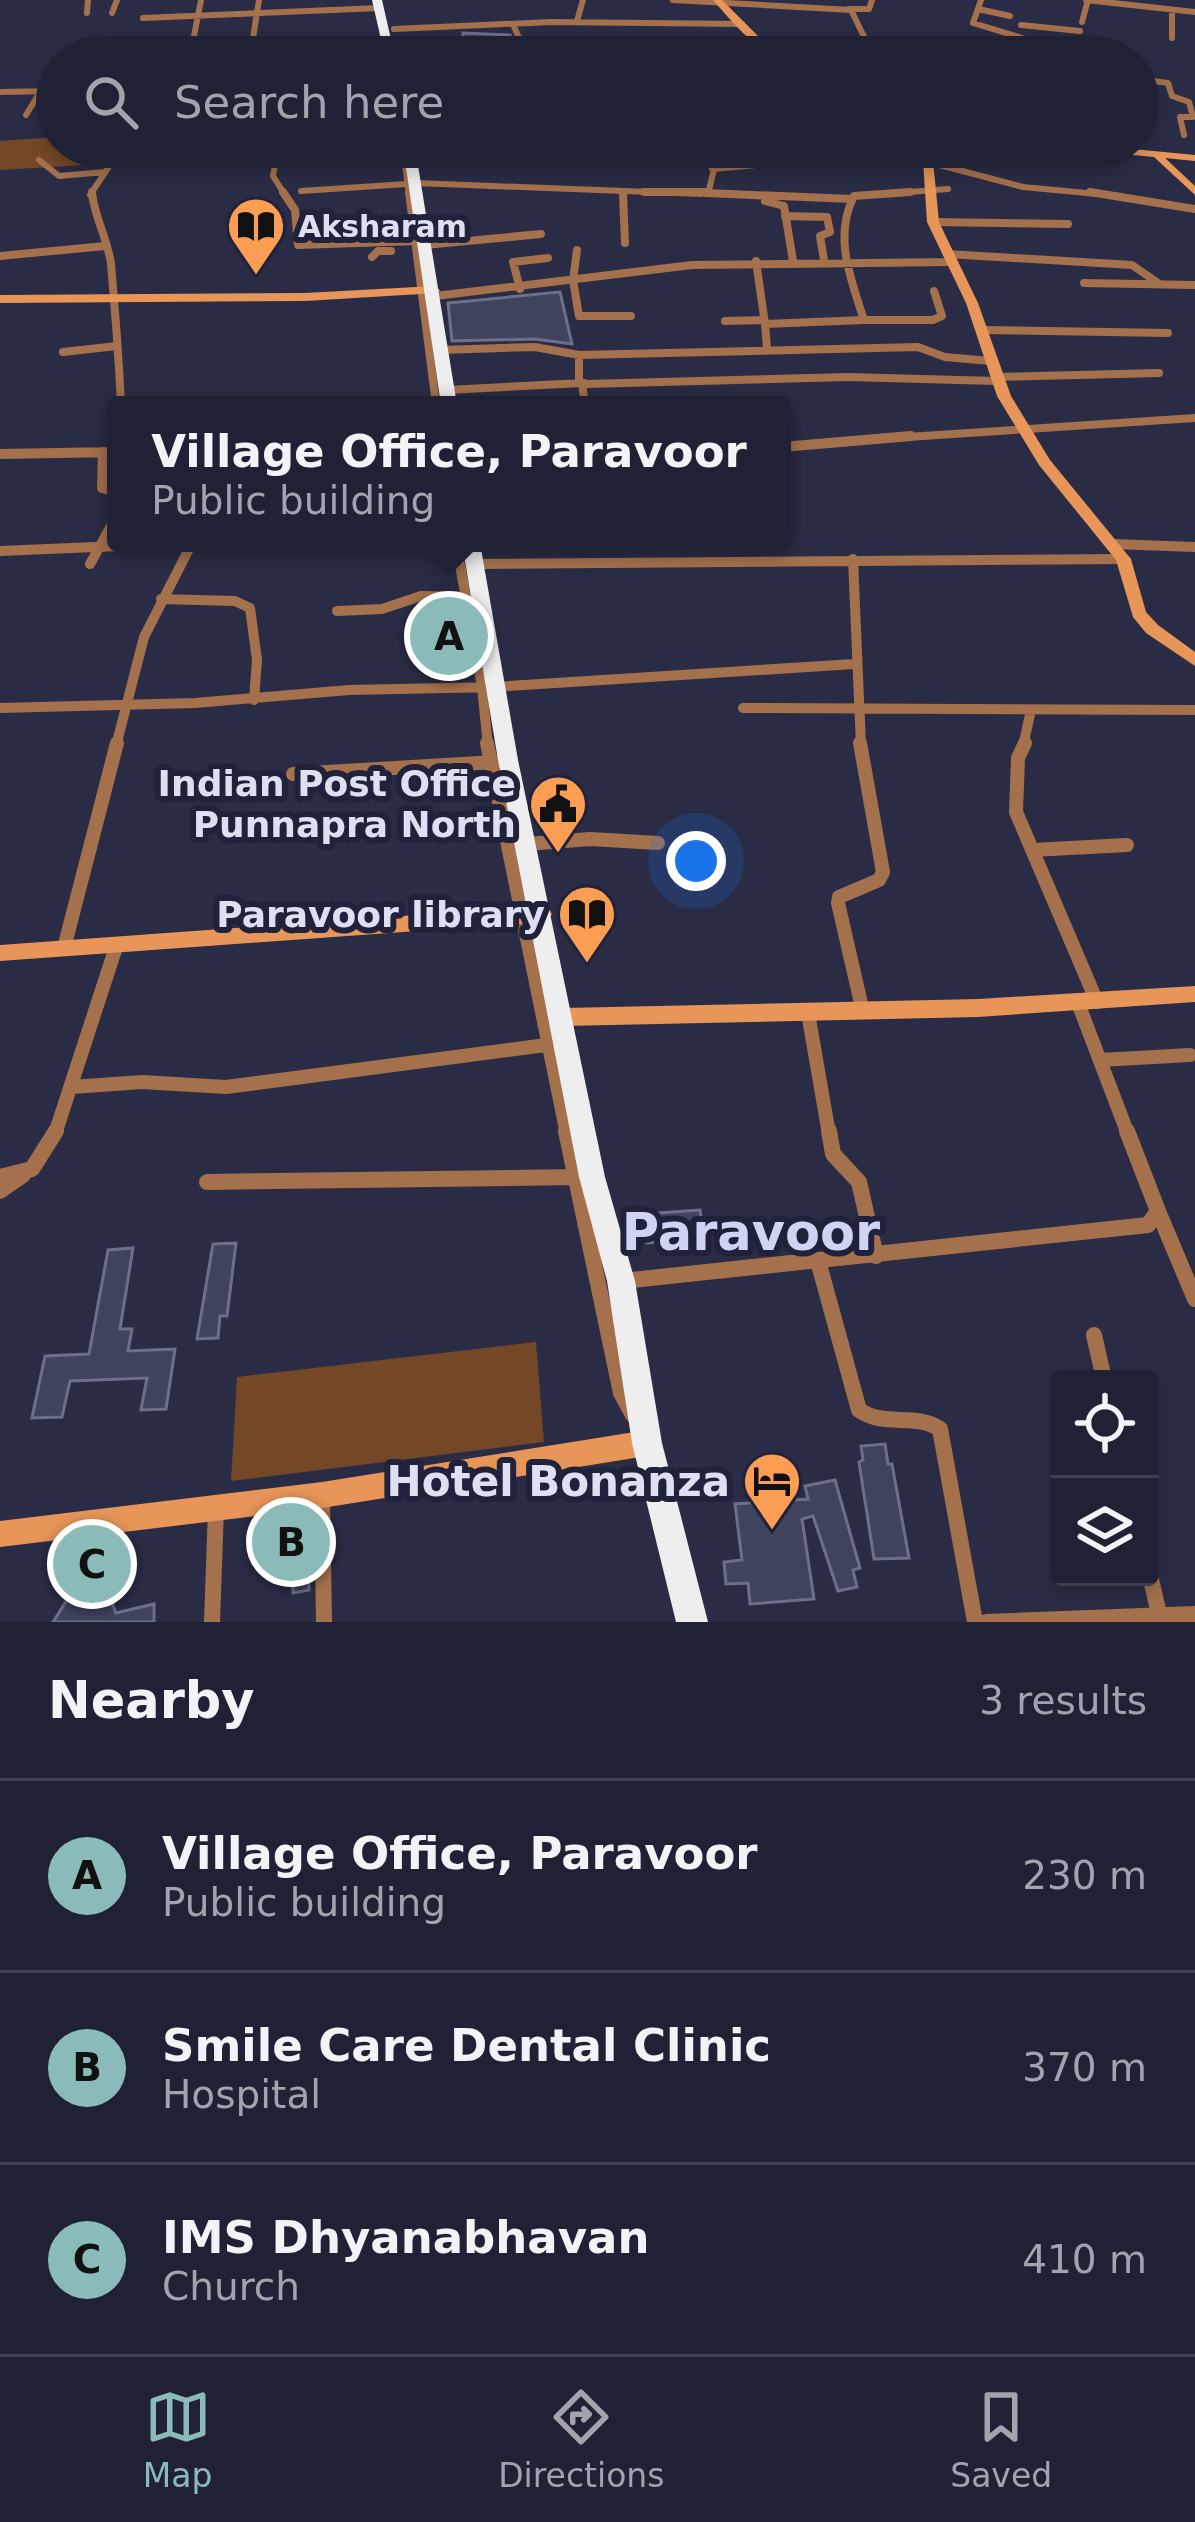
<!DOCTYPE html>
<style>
body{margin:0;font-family:"DejaVu Sans",sans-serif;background:#2d2e40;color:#f1f3f6}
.controls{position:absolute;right:36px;bottom:36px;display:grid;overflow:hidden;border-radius:12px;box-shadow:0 6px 18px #0003}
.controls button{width:108px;height:108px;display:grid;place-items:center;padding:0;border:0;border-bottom:3px solid #3d3e4f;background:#202134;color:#f1f3f6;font:60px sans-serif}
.you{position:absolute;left:696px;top:861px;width:42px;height:42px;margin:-30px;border:9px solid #fff;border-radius:50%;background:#1a73e8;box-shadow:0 0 0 18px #1a73e833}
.badge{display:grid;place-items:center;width:78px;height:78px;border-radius:50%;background:#8bbbb9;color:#111;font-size:39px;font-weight:700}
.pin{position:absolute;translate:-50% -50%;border:6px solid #fff;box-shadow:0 3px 12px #0006}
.popup{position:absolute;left:107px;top:396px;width:684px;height:156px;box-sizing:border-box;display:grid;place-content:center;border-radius:12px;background:#202134;filter:drop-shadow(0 3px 9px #0005);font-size:39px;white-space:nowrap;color:#a2a3ac}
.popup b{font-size:45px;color:#f1f3f6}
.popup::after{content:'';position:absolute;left:50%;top:100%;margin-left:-24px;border:24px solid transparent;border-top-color:#202134}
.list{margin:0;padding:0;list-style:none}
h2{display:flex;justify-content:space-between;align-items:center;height:156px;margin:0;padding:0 48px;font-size:51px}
h2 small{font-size:39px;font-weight:400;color:#a2a3ac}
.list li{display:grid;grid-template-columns:78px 1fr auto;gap:36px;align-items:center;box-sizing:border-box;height:192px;padding:0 48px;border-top:3px solid #3d3e4f}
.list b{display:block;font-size:45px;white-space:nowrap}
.list p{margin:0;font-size:39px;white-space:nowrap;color:#a2a3ac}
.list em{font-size:39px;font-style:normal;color:#a2a3ac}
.icon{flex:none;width:66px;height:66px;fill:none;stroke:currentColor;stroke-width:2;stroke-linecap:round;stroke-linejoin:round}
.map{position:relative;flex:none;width:1195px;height:1622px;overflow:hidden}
.search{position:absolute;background:#202134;box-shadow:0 6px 18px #0003;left:36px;right:36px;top:36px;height:132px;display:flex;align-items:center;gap:30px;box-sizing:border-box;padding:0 42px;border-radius:66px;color:#a2a3ac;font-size:45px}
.sheet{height:732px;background:#202134}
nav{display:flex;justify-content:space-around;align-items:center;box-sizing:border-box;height:168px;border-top:3px solid #3d3e4f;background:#202134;font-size:33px;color:#a2a3ac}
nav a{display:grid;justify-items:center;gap:6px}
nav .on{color:#8bbbb9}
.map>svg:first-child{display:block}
.green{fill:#744827}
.building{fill:#40435e;stroke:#6c6f8c;stroke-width:3}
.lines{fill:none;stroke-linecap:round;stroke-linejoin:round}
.street-far4{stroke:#a4714c;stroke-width:6}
.street-far3{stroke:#a4714c;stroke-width:8}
.street-far2{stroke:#a4714c;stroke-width:10}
.street-far1{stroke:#a4714c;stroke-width:14}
.street{stroke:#a4714c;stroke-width:16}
.secondary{fill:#e79558;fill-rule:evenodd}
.highway{fill:#eee;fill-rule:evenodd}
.labels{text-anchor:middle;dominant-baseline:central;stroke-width:12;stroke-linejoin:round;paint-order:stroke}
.far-poi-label{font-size:30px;font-weight:bold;fill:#dde0f0;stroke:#20223b;text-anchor:start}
.poi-label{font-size:36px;font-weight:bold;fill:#dde0f0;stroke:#20223b;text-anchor:end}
.near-poi-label{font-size:42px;font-weight:bold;fill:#dde0f0;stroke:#20223b;text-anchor:end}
.near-quarter-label{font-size:51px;font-weight:bold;fill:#cfd3f4;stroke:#20223b}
</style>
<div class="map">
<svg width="1195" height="1622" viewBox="0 0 1195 1622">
<rect width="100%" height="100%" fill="#2a2c45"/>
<path class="green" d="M57,137V147H82L85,165L0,170V141Z
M536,1342L544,1442L231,1481L237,1377Z"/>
<path class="building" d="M463,33L510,35L519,57H414L413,41L463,38Z
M560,292L572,344L535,339L452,341L448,303Z
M700,1210L704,1239L647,1243L644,1214Z
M236,1243L227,1316H220L218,1338L197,1339L213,1244Z
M133,1248L120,1329H132L128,1351L175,1349L166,1409L141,1410L147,1378L70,1381L62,1417L32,1418L45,1356L89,1354L108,1250Z
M885,1444L888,1464H892L909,1558L874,1559L859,1462L863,1460L861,1446Z
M835,1480L860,1568L853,1570L857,1587L838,1591L813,1516L802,1519L814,1599L750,1604L748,1583L726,1584L724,1562L742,1560L735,1504L808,1499L805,1486Z
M308,1514L309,1590L293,1593L292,1569L275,1572V1518Z
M112,1538L107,1590L116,1613L154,1604V1622H53L72,1592L77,1542Z"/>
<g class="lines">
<path class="street-far4" d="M673,0L851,10L872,53L867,57
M981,0L973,23L1032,41L1041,57
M1086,0L1195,12
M849,9H869L872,0
M978,9L1010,16
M1172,10V38
M87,13L88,0
M112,13L117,0
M143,18L379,8
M577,21L583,0
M1082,22L1088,0
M513,24L527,57
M1021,25L1080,31
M394,29L551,22L742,24
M1038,48L1077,47
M772,50L866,46
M190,57L201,0
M250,57L259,0
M587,57L592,50L610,47L759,42
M1138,79L1168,83L1172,96L1189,102L1193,117H1180L1184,135
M0,92L57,91
M26,115L40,92
M278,147L273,176L285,195
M336,147H382
M403,147L409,195
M708,147L706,158L713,170
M39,160L59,176L105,172
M113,161L276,153
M928,162L1023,187L1108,195
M416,183L701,194L709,190L714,169L789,162L839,147
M301,191L406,184
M706,193L750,195
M90,195L122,147
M870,195L948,189"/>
<path class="street-far3" d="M92,192C93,213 108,240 111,264C115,311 119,356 121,405
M283,192L295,210L298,245L417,241
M409,192L436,405
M644,192H705
M1090,192L1195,209
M706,193L852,199
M623,194L625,243
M765,201L784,206L793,261
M785,216L827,217L830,232L820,236L824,260
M933,222L1068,224
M425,245L541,234
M577,250L573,280L579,316H631
M947,254L1132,265L1158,283
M0,256L105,246
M372,257L378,251H391
M756,261L765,324
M1084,283L1195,285
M520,289L513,262L548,258
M435,296L692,265L951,262
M864,320H933L942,316L934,291
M725,321L764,320
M981,330L1168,333
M767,348L765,324L864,320C851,279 833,237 854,196L910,192
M441,350L535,347L579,355L918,347L945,357L990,361
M63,352L117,346
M579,355V381L587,384L848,377L996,381
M995,377L1159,373
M447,390L582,383L585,405
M877,439L1195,418"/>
<path class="street-far2" d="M782,447L911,436
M103,452L102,488L116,492
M0,454L116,452
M330,543L461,545
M456,543L482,687L488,746
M1113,544L1195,547
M0,551L190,543
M853,559L861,746
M90,564L116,517
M475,564L1123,559
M161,599L235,601L250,608L257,660L254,700
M337,611L382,609L421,596L472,597
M0,708L195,703L349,690L494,687L854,664
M743,708L1195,710
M116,746L144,637L192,543
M1023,746L1031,710"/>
<path class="street-far1" d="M487,743L567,1134
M860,743L883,872L879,880L839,897L838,903L863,1012
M1025,743L1018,758L1016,812L1097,1002
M293,774L496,762
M527,844L590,839L658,843
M1032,850L1127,845
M64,948L117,743
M1078,1003L1128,1134
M808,1013L829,1134
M1100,1060L1190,1055
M72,1087L142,1082L226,1087L554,1044
M55,1134L117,944"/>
<path class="street" d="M566,1131L621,1393L633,1415
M829,1131L833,1154L859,1182L876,1256
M0,1177L32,1169L56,1131
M207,1182L578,1177
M0,1191L23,1175
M1158,1211L1195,1299
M818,1261L859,1410C885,1428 914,1412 940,1429L975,1622
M622,1281L1148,1225L1158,1211L1127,1131
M1094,1335L1104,1379
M322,1496L324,1622
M1150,1575L1159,1614
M212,1622L216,1509
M986,1622L1195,1614"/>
<path class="secondary" d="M713,0H722L764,42L790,57C758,57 733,22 713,0Z
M917,147H927L933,160L939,222L978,303L1011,396L1050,460L1131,559L1146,612L1158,625L1195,652V666L1146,633L1133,617L1116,560L1039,465L997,396L966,303L927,222L923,160Z
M1074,147H1112L1195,155V161L1165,158L1195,186V195L1154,157L1079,150Z
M434,286L440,290L438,293L305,301L0,303V295L305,293Z
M542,906L549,909L552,914L549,919L542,922L0,961V945Z
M1195,986V1002L978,1017L563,1026L556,1023L553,1017L556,1011L563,1008L978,999Z
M647,1430L656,1434L660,1443L656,1452L647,1456L322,1508L0,1547V1521L322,1482Z"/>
<path class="highway" d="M372,0H382L395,57H385Z
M403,147H415L457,405H441Z
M462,543H480L518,760L605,1177L635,1281L662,1443L708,1622H676L632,1443L607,1281L579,1177L498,760Z"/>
</g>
<defs>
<symbol id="library-pin" viewBox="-11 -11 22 30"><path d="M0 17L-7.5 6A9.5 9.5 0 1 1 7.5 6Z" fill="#fc9d54" stroke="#20223b"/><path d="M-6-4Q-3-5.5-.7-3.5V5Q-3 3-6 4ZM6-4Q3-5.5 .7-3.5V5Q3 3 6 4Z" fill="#111"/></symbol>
<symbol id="civic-pin" viewBox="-11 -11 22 30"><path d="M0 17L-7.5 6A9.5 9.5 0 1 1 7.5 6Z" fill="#fc9d54" stroke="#20223b"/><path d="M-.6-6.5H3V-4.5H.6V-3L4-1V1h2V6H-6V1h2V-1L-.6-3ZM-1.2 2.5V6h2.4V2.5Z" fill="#111"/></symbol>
<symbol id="hotel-pin" viewBox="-11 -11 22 30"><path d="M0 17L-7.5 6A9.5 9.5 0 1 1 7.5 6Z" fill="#fc9d54" stroke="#20223b"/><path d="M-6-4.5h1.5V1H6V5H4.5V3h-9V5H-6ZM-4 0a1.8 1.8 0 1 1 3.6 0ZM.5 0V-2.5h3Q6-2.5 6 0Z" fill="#111"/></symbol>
</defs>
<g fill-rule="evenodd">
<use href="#library-pin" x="223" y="193" width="66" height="90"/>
<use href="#civic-pin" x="525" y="771" width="66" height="90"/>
<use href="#library-pin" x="554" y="881" width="66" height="90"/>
<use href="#hotel-pin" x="739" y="1448" width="66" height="90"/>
</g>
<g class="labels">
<g class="far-poi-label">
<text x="298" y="226">Aksharam</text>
</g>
<g class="poi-label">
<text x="516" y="783">Indian Post Office<tspan x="516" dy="41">Punnapra North</tspan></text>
<text x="545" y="914">Paravoor library</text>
</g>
<g class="near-poi-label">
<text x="730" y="1481">Hotel Bonanza</text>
</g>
<g class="near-quarter-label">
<text x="751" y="1232">Paravoor</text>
</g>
</g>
</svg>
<div class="controls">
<button><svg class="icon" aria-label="locate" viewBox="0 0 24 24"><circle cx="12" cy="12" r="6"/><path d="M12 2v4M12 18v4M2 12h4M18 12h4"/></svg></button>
<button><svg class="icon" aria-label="layers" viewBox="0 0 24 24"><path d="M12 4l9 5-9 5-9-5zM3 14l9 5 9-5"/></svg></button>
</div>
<div class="you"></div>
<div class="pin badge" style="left:449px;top:636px">A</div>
<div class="popup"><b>Village Office, Paravoor</b>Public building</div>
<div class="pin badge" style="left:291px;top:1542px">B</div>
<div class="pin badge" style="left:92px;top:1564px">C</div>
<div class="search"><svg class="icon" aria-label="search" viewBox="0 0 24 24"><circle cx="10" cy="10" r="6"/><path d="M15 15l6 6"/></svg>Search here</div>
</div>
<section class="sheet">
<h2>Nearby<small>3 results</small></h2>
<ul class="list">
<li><span class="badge">A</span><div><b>Village Office, Paravoor</b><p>Public building</p></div><em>230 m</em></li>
<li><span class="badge">B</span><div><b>Smile Care Dental Clinic</b><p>Hospital</p></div><em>370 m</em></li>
<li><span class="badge">C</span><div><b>IMS Dhyanabhavan</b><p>Church</p></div><em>410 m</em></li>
</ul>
</section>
<nav>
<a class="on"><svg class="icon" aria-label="map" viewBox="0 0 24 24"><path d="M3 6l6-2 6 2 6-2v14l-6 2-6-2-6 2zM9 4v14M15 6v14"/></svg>Map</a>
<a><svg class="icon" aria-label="directions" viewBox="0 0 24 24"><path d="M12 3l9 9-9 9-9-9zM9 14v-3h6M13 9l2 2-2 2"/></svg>Directions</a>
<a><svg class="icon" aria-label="saved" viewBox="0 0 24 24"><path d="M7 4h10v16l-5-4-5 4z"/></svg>Saved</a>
</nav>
